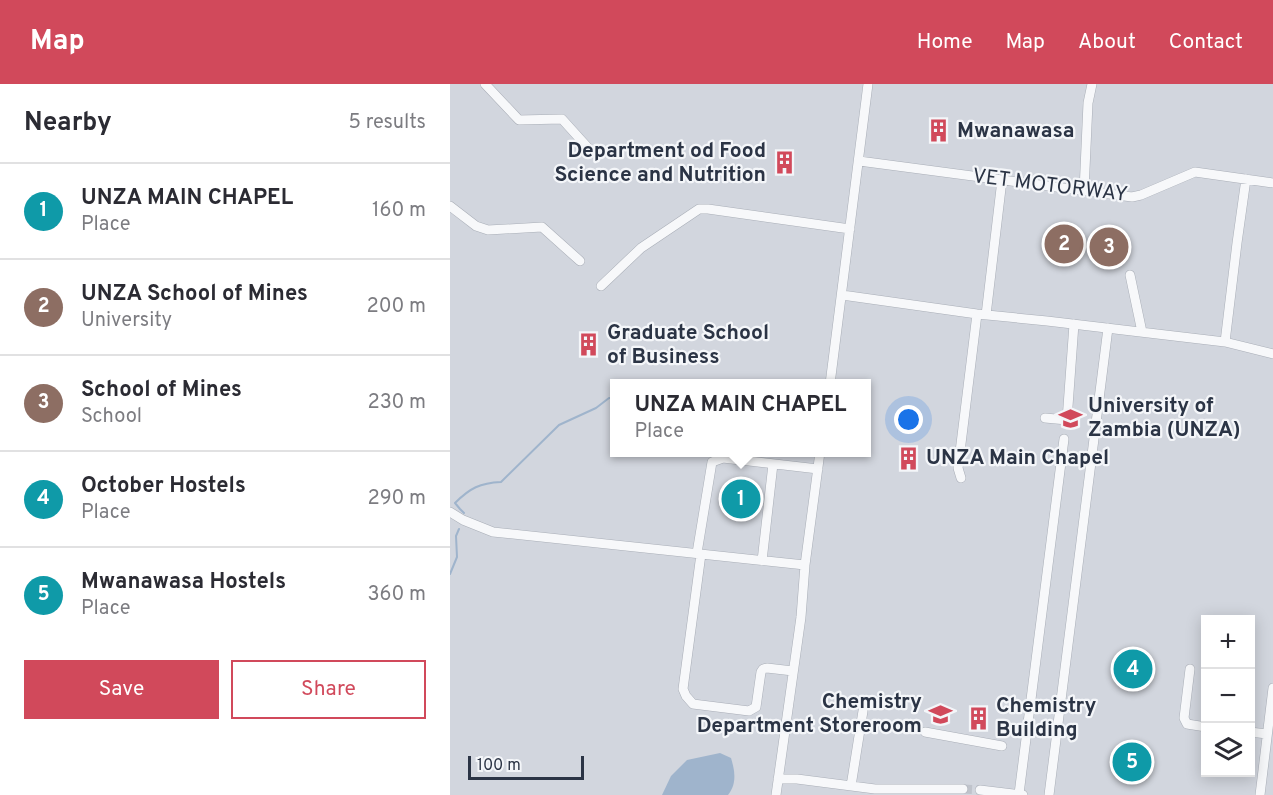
<!DOCTYPE html>
<meta charset="utf-8">
<style>
body{margin:0;font-family:Overpass,sans-serif;background:#f2f2f3;color:#2b2b33}
.controls{position:absolute;right:18px;bottom:18px;display:grid;overflow:hidden;border-radius:0px;box-shadow:0 3px 15px #0003}
.controls button{width:54px;height:54px;display:grid;place-items:center;padding:0;border:0;border-bottom:2px solid #e1e1e2;background:#fff;color:#2b2b33;font:30px sans-serif}
.scale{position:absolute;left:18px;bottom:15px;width:116px;box-sizing:border-box;padding-left:6px;border:3px solid #2b3445;border-top:0;font-size:16px;line-height:21px;white-space:nowrap;color:#2b3445;-webkit-text-stroke:4px #f4f6f9;paint-order:stroke}
.you{position:absolute;left:459px;top:336px;width:21px;height:21px;margin:-15px;border:4px solid #fff;border-radius:50%;background:#1a73e8;box-shadow:0 0 0 9px #1a73e833}
.badge{display:grid;place-items:center;width:39px;height:39px;border-radius:50%;background:#d1495b;color:#fff;font-size:20px;font-weight:700}
.pin{position:absolute;translate:-50% -50%;border:3px solid #fff;box-shadow:0 2px 6px #0006}
.popup{position:absolute;left:160px;top:295px;width:261px;height:78px;box-sizing:border-box;display:grid;place-content:center;border-radius:0px;background:#fff;filter:drop-shadow(0 2px 4px #0005);font-size:20px;white-space:nowrap;color:#7c7c81}
.popup b{font-size:22px;color:#2b2b33}
.popup::after{content:'';position:absolute;left:50%;top:100%;margin-left:-12px;border:12px solid transparent;border-top-color:#fff}
.list{margin:0;padding:0;list-style:none}
h2{display:flex;justify-content:space-between;align-items:center;height:78px;margin:0;padding:0 24px;font-size:26px}
h2 small{font-size:20px;font-weight:400;color:#7c7c81}
.list li{display:grid;grid-template-columns:39px 1fr auto;gap:18px;align-items:center;box-sizing:border-box;height:96px;padding:0 24px;border-top:2px solid #e1e1e2}
.list b{display:block;font-size:22px;white-space:nowrap}
.list p{margin:0;font-size:20px;white-space:nowrap;color:#7c7c81}
.list em{font-size:20px;font-style:normal;color:#7c7c81}
.actions{display:flex;gap:12px;padding:18px 24px}
.actions a{flex:1;padding:14px 0;border:2px solid #d1495b;border-radius:0px;text-align:center;font-size:21px;color:#d1495b}
.actions .main{background:#d1495b;color:#fff}
.icon{flex:none;width:33px;height:33px;fill:none;stroke:currentColor;stroke-width:2;stroke-linecap:round;stroke-linejoin:round}
.map{position:relative;flex:none;width:823px;height:711px;overflow:hidden}
header{display:flex;align-items:center;gap:36px;box-sizing:border-box;height:84px;padding:0 30px;background:#d1495b;color:#fff}
header strong{font-size:28px}
nav{display:flex;gap:33px;margin-inline-start:auto;font-size:21px}
main{display:flex}
aside{flex:1;background:#fff}
.map>svg:first-child{display:block}
.built{fill:#d2d6de;fill-rule:evenodd}
.water{fill:#9fb4cc}
.lines{fill:none;stroke-linecap:round;stroke-linejoin:round}
.stream{stroke:#9fb4cc;stroke-width:2}
.minor-tunnel{stroke:#bfc3cb;stroke-width:9;stroke-dasharray:9 4.5;stroke-linecap:butt}
.minor-casing{stroke:#a9aeb7;stroke-width:10}
.minor{stroke:#f7f8fa;stroke-width:9}
.labels{text-anchor:middle;dominant-baseline:central;stroke-width:4.5;stroke-linejoin:round;paint-order:stroke}
.poi-label{font-size:21px;font-weight:bold;fill:#2b3445;stroke:#f4f6f9;text-anchor:start}
.street-label{font-size:21px;fill:#2b3445;stroke:#f4f6f9}
</style>
<header>
<strong>Map</strong>
<nav><a>Home</a><a>Map</a><a>About</a><a>Contact</a></nav>
</header>
<main>
<aside>
<h2>Nearby<small>5 results</small></h2>
<ul class="list">
<li><span class="badge" style="background:#0f9aa8">1</span><div><b>UNZA MAIN CHAPEL</b><p>Place</p></div><em>160 m</em></li>
<li><span class="badge" style="background:#8d6e63">2</span><div><b>UNZA School of Mines</b><p>University</p></div><em>200 m</em></li>
<li><span class="badge" style="background:#8d6e63">3</span><div><b>School of Mines</b><p>School</p></div><em>230 m</em></li>
<li><span class="badge" style="background:#0f9aa8">4</span><div><b>October Hostels</b><p>Place</p></div><em>290 m</em></li>
<li><span class="badge" style="background:#0f9aa8">5</span><div><b>Mwanawasa Hostels</b><p>Place</p></div><em>360 m</em></li>
</ul>
<div class="actions"><a class="main">Save</a><a>Share</a></div>
</aside>
<div class="map">
<svg width="823" height="711" viewBox="0 0 823 711">
<rect width="100%" height="100%" fill="#e4e7ec"/>
<path class="built" d="M0,0H823V711H0ZM165,300H417V368H165ZM756,536H800V688H756Z"/>
<path class="water" d="M270,669L281,674C285,687 287,700 278,711H212L221,692L237,676Z"/>
<g class="lines">
<path class="stream" d="M290,300H303
M362,300L365,299
M14,429L10,425L5,419C20,404 30,399 51,398L109,341L146,324L159,314H165
M0,490L7,473L6,452L9,445"/>
<path class="minor-tunnel" d="M513,705L530,706"/>
<defs>
<path id="minor" d="M35,0L69,36L112,35L140,66
M409,77L682,113L691,111L745,88L823,99
M634,107L638,19L642,0
M0,122L26,142L38,146L92,143L130,177
M680,191L692,248
M151,202L191,164L249,125H258L400,145
M392,211L527,230L597,237L775,258L823,270
M536,231L552,96
M775,258L787,159L796,95
M380,300L418,0
M595,334L617,336L624,240
M511,394L508,384L527,230
M0,428L13,436L43,448L355,481
M247,469L262,378L273,374L368,385
M251,470L233,605L236,612L243,620L299,627L306,623L311,588L313,585L317,584L343,587
M312,477L323,380
M740,585L734,634L737,640L756,643
M475,648L552,662
M800,648L817,650
M328,695H347L425,705H513
M401,702L413,627
M530,706L573,711
M569,710L614,355
M326,711L351,533L355,481L370,368
M599,711L658,244
M810,711L823,604"/>
</defs>
<use href="#minor" class="minor-casing"/>
<use href="#minor" class="minor"/>
</g>
<defs>
<symbol id="building-bare" viewBox="-9 -9 18 18"><path d="M-4-6H4V6H1V3H-1V6H-4ZM-2.5-4.3h1.7v1.8h-1.7ZM.8-4.3h1.7v1.8H.8ZM-2.5-1h1.7V.8h-1.7ZM.8-1h1.7V.8H.8Z" fill="#d1495b" stroke="#f4f6f9" stroke-width="2.5" paint-order="stroke"/></symbol>
<symbol id="university-bare" viewBox="-9 -9 18 18"><path d="M0-5L7-2L0 1L-7-2ZM-4 1L0 2.5L4 1V4Q0 6-4 4Z" fill="#d1495b" stroke="#f4f6f9" stroke-width="2.5" paint-order="stroke"/></symbol>
</defs>
<g fill-rule="evenodd">
<use href="#building-bare" x="472" y="30" width="33" height="33"/>
<use href="#building-bare" x="318" y="62" width="33" height="33"/>
<use href="#building-bare" x="122" y="244" width="33" height="33"/>
<use href="#university-bare" x="604" y="318" width="33" height="33"/>
<use href="#building-bare" x="442" y="358" width="33" height="33"/>
<use href="#university-bare" x="474" y="614" width="33" height="33"/>
<use href="#building-bare" x="512" y="618" width="33" height="33"/>
</g>
<g class="labels">
<g class="poi-label">
<text x="507" y="47">Mwanawasa</text>
<text x="316" y="67" text-anchor="end">Department od Food<tspan x="316" dy="24">Science and Nutrition</tspan></text>
<text x="157" y="249">Graduate School<tspan x="157" dy="24">of Business</tspan></text>
<text x="638" y="322">University of<tspan x="638" dy="24">Zambia (UNZA)</tspan></text>
<text x="476" y="374">UNZA Main Chapel</text>
<text x="472" y="618" text-anchor="end">Chemistry<tspan x="472" dy="24">Department Storeroom</tspan></text>
<text x="546" y="622">Chemistry<tspan x="546" dy="24">Building</tspan></text>
</g>
<g class="street-label">
<text transform="translate(600 102) rotate(7)">VET MOTORWAY</text>
</g>
</g>
</svg>
<div class="controls">
<button>+</button>
<button>−</button>
<button><svg class="icon" aria-label="layers" viewBox="0 0 24 24"><path d="M12 4l9 5-9 5-9-5zM3 14l9 5 9-5"/></svg></button>
</div>
<div class="scale">100 m</div>
<div class="you"></div>
<div class="pin badge" style="left:291px;top:415px;background:#0f9aa8">1</div>
<div class="popup"><b>UNZA MAIN CHAPEL</b>Place</div>
<div class="pin badge" style="left:614px;top:160px;background:#8d6e63">2</div>
<div class="pin badge" style="left:659px;top:163px;background:#8d6e63">3</div>
<div class="pin badge" style="left:683px;top:585px;background:#0f9aa8">4</div>
<div class="pin badge" style="left:682px;top:678px;background:#0f9aa8">5</div>
</div>
</main>
